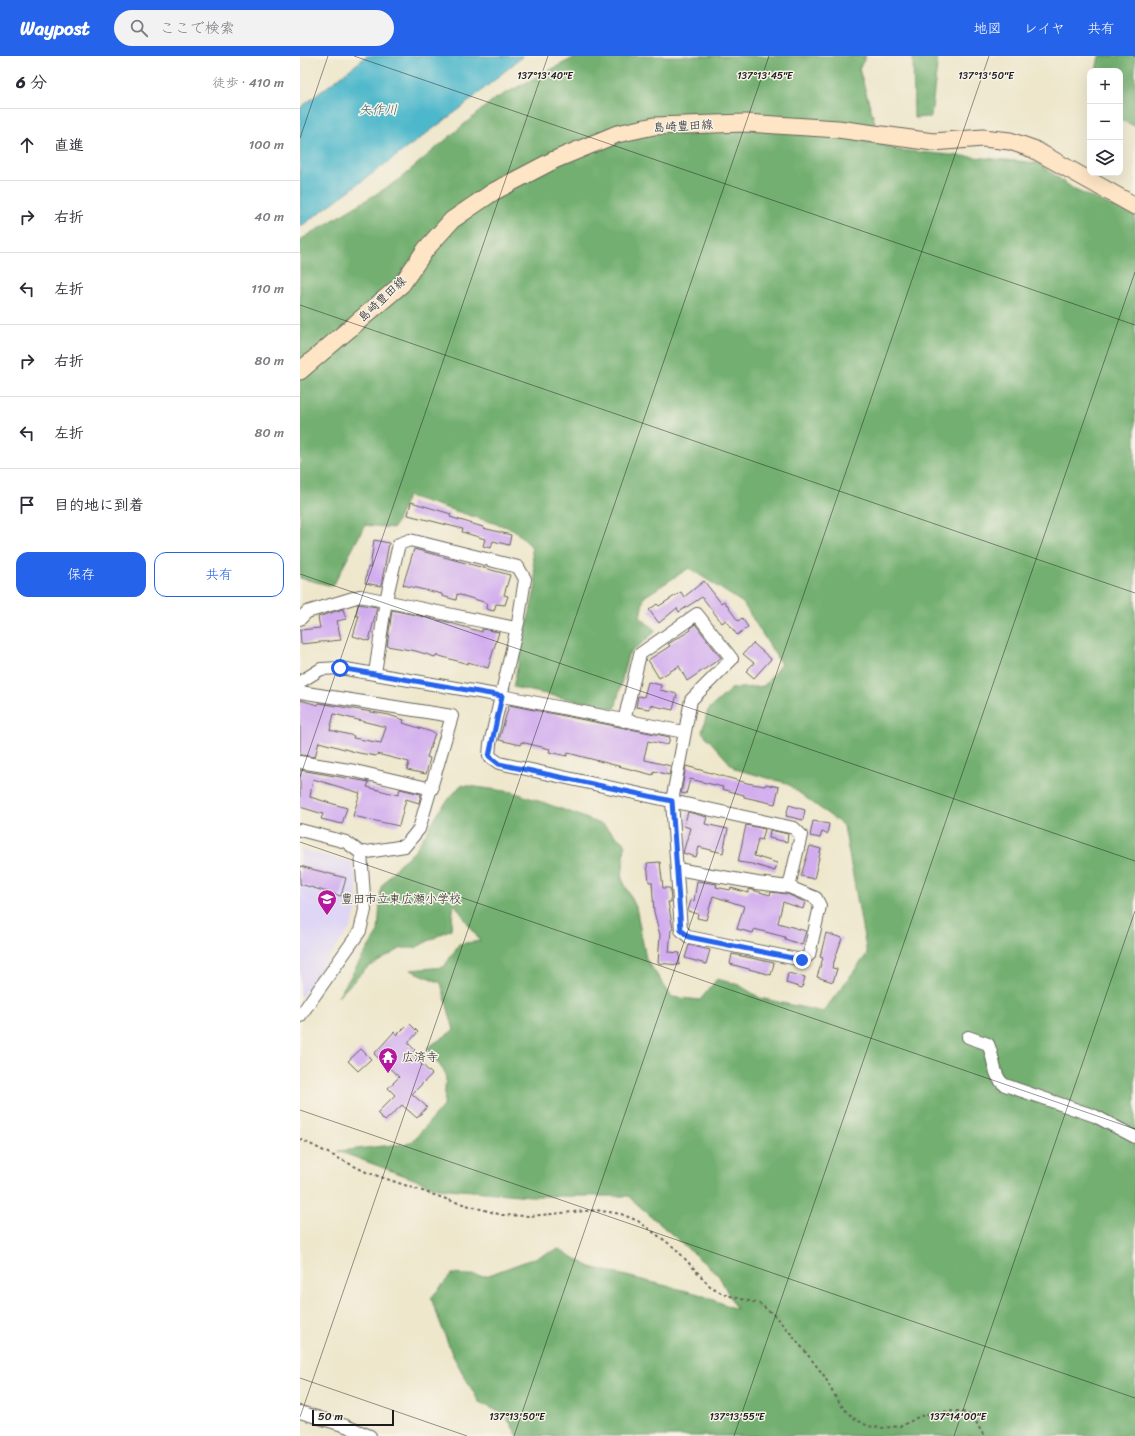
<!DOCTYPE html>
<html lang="ja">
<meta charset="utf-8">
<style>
body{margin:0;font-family:Sriracha,"Klee One",sans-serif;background:#f2f2f3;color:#2b2b33}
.controls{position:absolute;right:12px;top:12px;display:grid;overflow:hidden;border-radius:8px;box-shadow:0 4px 16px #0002}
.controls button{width:36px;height:36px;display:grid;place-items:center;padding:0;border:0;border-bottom:1px solid #e1e1e2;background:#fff;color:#2b2b33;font:20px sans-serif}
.scale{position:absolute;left:12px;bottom:10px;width:82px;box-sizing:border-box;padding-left:4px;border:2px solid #1c1c1c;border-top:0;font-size:11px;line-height:14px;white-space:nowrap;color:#1c1c1c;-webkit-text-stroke:3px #f7f3e8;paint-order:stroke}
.stop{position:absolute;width:12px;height:12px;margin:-9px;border:3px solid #2563eb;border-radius:50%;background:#fff}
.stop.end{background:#2563eb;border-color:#fff;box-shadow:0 1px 4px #0008}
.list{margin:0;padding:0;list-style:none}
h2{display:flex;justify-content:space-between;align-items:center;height:52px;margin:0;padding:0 16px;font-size:17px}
h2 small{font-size:13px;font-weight:400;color:#7c7c81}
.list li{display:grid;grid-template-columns:26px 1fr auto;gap:12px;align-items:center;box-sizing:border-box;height:72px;padding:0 16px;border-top:1px solid #e1e1e2}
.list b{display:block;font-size:15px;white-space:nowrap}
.list em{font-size:13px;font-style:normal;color:#7c7c81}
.actions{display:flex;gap:8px;padding:12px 16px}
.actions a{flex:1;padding:9px 0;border:1px solid #2563eb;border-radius:12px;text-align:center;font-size:14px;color:#2563eb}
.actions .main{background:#2563eb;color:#fff}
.icon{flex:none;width:22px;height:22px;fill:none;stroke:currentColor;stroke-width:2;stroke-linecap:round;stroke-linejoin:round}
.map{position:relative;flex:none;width:835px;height:1380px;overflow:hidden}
header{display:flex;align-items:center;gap:24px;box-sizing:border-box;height:56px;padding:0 20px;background:#2563eb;color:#fff}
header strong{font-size:19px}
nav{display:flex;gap:22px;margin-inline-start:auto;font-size:14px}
.search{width:280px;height:36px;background:#f2f2f3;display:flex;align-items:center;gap:10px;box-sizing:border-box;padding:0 14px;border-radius:22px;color:#7c7c81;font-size:15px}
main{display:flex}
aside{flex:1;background:#fff}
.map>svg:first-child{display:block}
.built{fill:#dfd5f5}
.forest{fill:#72af6f;stroke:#476646}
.water{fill:#4eb8cb;stroke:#356a74}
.building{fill:#d1acef;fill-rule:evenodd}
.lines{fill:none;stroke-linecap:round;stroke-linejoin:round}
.minor-casing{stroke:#66635a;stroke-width:14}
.secondary-casing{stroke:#66635a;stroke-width:19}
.path{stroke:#66635a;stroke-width:2;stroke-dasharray:3 3;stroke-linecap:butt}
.minor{stroke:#fff;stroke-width:12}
.secondary{stroke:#fde5c5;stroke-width:17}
.route{stroke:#2563eb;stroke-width:5}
.ticks{fill:none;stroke:#1c1c1c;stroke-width:1;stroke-opacity:0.45}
.labels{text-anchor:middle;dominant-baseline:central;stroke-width:3;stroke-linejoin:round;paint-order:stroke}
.street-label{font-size:12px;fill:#1c1c1c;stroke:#f7f3e8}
.poi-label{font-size:12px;fill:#1c1c1c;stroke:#f7f3e8;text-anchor:start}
.water-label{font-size:13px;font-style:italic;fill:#305a62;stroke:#f7f3e8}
.ticks-label{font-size:10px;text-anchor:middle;fill:#1c1c1c;stroke:#f7f3e8;stroke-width:3;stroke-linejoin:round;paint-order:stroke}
</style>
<header>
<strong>Waypost</strong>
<div class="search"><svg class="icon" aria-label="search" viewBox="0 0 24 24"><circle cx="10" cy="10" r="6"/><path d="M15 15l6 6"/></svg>ここで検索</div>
<nav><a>地図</a><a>レイヤ</a><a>共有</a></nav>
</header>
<main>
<aside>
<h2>6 分<small>徒歩 · 410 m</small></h2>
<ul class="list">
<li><svg class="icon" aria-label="ahead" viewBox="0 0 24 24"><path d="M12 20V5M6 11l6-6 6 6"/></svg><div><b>直進</b></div><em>100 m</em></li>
<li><svg class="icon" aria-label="right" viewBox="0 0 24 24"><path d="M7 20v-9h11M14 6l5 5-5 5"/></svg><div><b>右折</b></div><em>40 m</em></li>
<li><svg class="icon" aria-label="left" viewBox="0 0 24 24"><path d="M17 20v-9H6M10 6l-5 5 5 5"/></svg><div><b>左折</b></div><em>110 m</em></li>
<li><svg class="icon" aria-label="right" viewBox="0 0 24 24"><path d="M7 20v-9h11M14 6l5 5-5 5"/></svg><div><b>右折</b></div><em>80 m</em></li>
<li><svg class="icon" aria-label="left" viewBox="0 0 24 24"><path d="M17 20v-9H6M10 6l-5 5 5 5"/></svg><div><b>左折</b></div><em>80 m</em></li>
<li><svg class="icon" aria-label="arrive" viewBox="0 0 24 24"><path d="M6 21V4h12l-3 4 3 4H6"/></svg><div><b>目的地に到着</b></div></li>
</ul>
<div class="actions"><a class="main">保存</a><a>共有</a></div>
</aside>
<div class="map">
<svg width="835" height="1380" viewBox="0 0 835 1380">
<rect width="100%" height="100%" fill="#f7f3e8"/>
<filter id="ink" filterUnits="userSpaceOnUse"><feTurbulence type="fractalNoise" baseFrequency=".025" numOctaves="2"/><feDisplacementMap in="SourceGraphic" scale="8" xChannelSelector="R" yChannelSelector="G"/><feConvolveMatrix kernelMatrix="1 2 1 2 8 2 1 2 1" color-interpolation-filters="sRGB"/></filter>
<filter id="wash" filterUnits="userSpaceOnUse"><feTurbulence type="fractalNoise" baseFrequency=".012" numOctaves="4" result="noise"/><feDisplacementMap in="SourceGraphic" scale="16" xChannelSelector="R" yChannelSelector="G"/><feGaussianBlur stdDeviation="0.9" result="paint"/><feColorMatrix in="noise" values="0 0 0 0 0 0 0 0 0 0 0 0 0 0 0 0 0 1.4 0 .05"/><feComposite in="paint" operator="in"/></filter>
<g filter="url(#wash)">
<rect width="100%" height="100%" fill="#eee7cc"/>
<path class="built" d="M0,794L51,806L56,822L58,850L51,871L0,942Z"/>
<path class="forest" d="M277,0H566L559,13L581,87L597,94L738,107L775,134L835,160V1380H218L205,1359L179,1346L152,1298L131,1242L152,1218L186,1220L259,1193L290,1211L399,1238L436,1253L419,1220L328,1140H231L138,1132L38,1095L111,1087L144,1049L146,1018L127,992L154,974L141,927L111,914L144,911L159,888L180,885L154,847L151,873L115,892H102L67,912L38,941L78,876L81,831L99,808L114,796L142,751L161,729L213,736L270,756L303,769L325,788L322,823L336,851L346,903L372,941L400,944L417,923L439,929L460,942L523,956L567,898L544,770L486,727L435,713L402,676L408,654L431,633L464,630L481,608L443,547L389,512L344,541L340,561L356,575L328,599L315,653L213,631L236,529L231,490L213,473L108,440L94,472L65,469L33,530L0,522V184L96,126L193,44Z
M613,0H638L631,61L614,62Z
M799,0H835V70L820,64V15H796Z"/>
<path class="water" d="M67,0H223L161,52L0,171V52Z"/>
<g id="blocks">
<path class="building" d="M111,446L151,458L150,461L183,471V472L211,479L209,489L193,485L191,492L183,490L185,483L162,476L163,473L108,459Z
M74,484L89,487L81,530L65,527L68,511L70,512Z
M114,493L210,519L204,539L208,540L205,549L196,548L194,555L186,553L187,547L157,538L156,544L142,540V538L103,529Z
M404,525L421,547L424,545L438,565L442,562L448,571L437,579L426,564L422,567L402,541L379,556L377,552L359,567L349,554L357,548L359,550L381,536L384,541Z
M58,548L77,551L69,585L53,580L59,560H56Z
M43,553L46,563L37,565L41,584L1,588L0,574L20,572L18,561Z
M92,554L147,566L182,576V573L199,576L188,612L168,606V608L136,599L135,601L116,595L87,590Z
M395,568L421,602L387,625L379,610L359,622L348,604L370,590L368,588L391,574L390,572Z
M453,587L471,603L454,622L446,615L454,607L443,598Z
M348,626L361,629L360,634L377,638L373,654L350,649V653L336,651L338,640L344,641Z
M0,644L18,649L19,647L89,659L104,664L103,667L135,677L127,701L130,702L126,718L107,714L109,706L77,698L76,700L59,697L19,686L15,701L0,699ZM34,658L86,671L81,687L53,682L54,680L30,674Z
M209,649L370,681L368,689L348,685L344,702L345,704L371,710L369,719L354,715L353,719L268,697L267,700L249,696L250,693L221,686V689L199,684Z
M386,710L447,727L465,730L466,728L479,731L475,748L444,741V739L422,733L423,731L390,723L386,738L381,737Z
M0,714L69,726L67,731L98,739L100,733L121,738L119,747L106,743L99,770L53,760L60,737L13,723L10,741L47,752L42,768L21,763L23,758L0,751Z
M489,749L505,754L503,764L486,760Z
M388,756L407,761L405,768L428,773L423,797L399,791L396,801L383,797L390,772L384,770Z
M513,765L529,768L527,778L522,776L520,782L510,780Z
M446,769L465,773L462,784L458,783L454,800L477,807L475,815L452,808L438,806Z
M470,774L488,778L487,786L469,782Z
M510,790L521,793L514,823L501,820Z
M360,806L363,832H370L371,846H368L373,873L371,874L369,896L380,897L379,909L358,907L360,879L354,856L352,826H349L347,807Z
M0,810L46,822L41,840L0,828Z
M397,825L417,828L416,831L430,834L431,832L448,837L449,833L470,839L471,836L487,838L505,846L503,853L483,846L478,867L506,875L502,889L485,883V881L454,873L453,877L437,873L444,850L413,840L406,864L397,862L398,858L388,855L391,844L394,845Z
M526,877L542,882L532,912L537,913L533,926L517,921L523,902L520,901Z
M389,889L410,894L406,908L385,902Z
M432,898L474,907L471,919L430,908Z
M488,917L505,921L502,932L486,927Z
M109,967L118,976L108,987L115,994L111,998L132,1018L112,1038L127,1051L117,1062L102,1049L85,1065L77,1057L95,1039L88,1032L99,1021L74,998L94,976L97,979Z
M61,993L71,1003L58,1015L48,1005Z"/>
</g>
</g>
<g filter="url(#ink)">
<use href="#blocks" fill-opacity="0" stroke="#66635a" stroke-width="1"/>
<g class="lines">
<defs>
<path id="minor" d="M0,563L7,556L60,540L215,572
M75,617L86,544L99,488L110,484L218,511L225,523L218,567L190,688L189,700L199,707L494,772L501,779L489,831
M0,626L21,613L40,612L202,640L384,676
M0,636L152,660L119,773L105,790L61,797L46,786L0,774
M324,665L340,598L397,558L432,603L391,644L372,745L381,874L389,881L502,904L509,899L520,850L516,842L489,831L457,827L377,813
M0,706L55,715L132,733
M0,960L60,875L65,854L61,797
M668,981L688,988C694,1000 693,1022 705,1029L795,1060L835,1081
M0,1356L46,1370L70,1380"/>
<path id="secondary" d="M0,315L102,228L126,193L152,164L193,136L254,104L317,78L354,70L446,67L538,73L633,86L683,82L710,85L733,93L835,150"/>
</defs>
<use href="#minor" class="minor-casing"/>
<use href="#secondary" class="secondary-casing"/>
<path class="path" d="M0,1083L66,1116L152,1145L202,1159L229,1160L296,1154L321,1158L338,1165L375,1192L410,1230L423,1238L460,1248L473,1258L494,1281L525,1321L533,1337L544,1353L555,1363L568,1370L581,1372L602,1370L618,1361L635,1356L658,1355L666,1357L673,1361L684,1380"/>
<use href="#minor" class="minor"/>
<use href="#secondary" class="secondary"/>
</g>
</g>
<g class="lines" filter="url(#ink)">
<path class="route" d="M40,612L202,640L189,700L199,708L372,745L381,874L389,881L502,904"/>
</g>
<path class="ticks" d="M54,0L835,269M833,0L835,1M0,82L28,0M0,249L835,537M0,518L835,805M0,721L248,0M0,786L835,1073M0,1054L835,1342M0,1322L167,1380M0,1361L469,0M214,1380L689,0M434,1380L835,216M654,1380L835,855"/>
<defs>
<symbol id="school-pin" viewBox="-11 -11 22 30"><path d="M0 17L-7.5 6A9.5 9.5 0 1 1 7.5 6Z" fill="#b5179e" stroke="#f7f3e8"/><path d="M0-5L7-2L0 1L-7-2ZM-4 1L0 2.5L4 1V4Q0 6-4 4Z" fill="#fff"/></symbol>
<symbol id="temple-pin" viewBox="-11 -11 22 30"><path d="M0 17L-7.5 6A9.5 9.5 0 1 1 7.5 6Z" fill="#b5179e" stroke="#f7f3e8"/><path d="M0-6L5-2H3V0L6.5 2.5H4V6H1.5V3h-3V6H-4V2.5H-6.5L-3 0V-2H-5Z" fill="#fff"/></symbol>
</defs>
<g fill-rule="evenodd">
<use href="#school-pin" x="16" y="832" width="22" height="30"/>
<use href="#temple-pin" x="77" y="990" width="22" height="30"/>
</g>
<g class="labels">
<g class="street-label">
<text transform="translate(383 70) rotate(-3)">島崎豊田線</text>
<text transform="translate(82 243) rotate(-43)">島崎豊田線</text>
</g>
<g class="poi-label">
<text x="41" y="843">豊田市立東広瀬小学校</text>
<text x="102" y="1001">広済寺</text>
</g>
<g class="water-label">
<text x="78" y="53">矢作川</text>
</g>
</g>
<g class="ticks-label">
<text x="245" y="23">137°13'40"E</text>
<text x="465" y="23">137°13'45"E</text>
<text x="686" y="23">137°13'50"E</text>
<text x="217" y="1364">137°13'50"E</text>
<text x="437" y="1364">137°13'55"E</text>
<text x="658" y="1364">137°14'00"E</text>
</g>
</svg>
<div class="controls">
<button>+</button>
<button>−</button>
<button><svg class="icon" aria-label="layers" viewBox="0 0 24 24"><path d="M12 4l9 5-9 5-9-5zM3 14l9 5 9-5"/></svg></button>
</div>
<div class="scale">50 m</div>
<div class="stop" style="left:40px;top:612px"></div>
<div class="stop end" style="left:502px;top:904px"></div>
</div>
</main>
